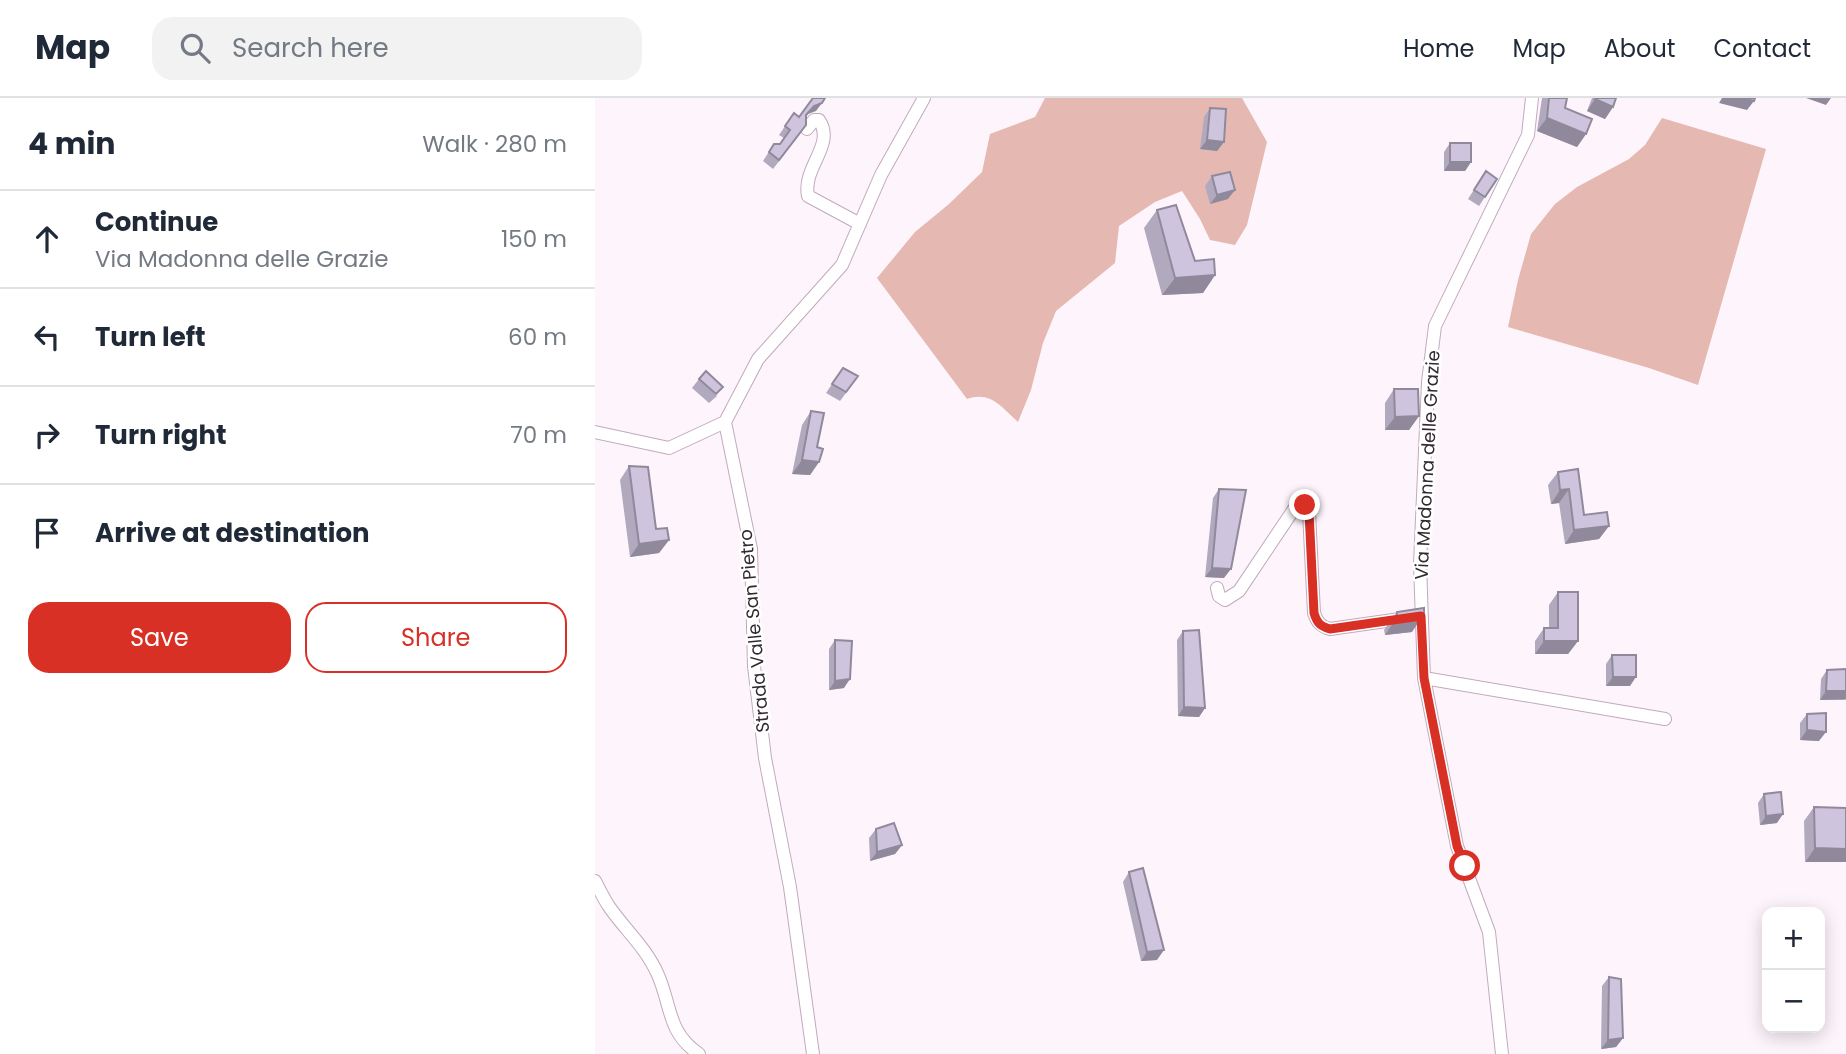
<!DOCTYPE html>
<meta charset="utf-8">
<style>
body{margin:0;font-family:Poppins,sans-serif;background:#f2f2f3;color:#1f2937}
.controls{position:absolute;right:21px;bottom:21px;display:grid;overflow:hidden;border-radius:14px;box-shadow:0 4px 18px #0003}
.controls button{width:63px;height:63px;display:grid;place-items:center;padding:0;border:0;border-bottom:2px solid #e0e1e3;background:#fff;color:#1f2937;font:35px sans-serif}
.stop{position:absolute;width:21px;height:21px;margin:-16px;border:5px solid #d93025;border-radius:50%;background:#fff}
.stop.end{background:#d93025;border-color:#fff;box-shadow:0 2px 7px #0008}
.list{margin:0;padding:0;list-style:none}
h2{display:flex;justify-content:space-between;align-items:center;height:91px;margin:0;padding:0 28px;font-size:30px}
h2 small{font-size:23px;font-weight:400;color:#747a83}
.list li{display:grid;grid-template-columns:46px 1fr auto;gap:21px;align-items:center;box-sizing:border-box;height:98px;padding:0 28px;border-top:2px solid #e0e1e3}
.list b{display:block;font-size:26px;white-space:nowrap}
.list p{margin:0;font-size:23px;white-space:nowrap;color:#747a83}
.list em{font-size:23px;font-style:normal;color:#747a83}
.actions{display:flex;gap:14px;padding:21px 28px}
.actions a{flex:1;padding:16px 0;border:2px solid #d93025;border-radius:21px;text-align:center;font-size:24px;color:#d93025}
.actions .main{background:#d93025;color:#fff}
.icon{flex:none;width:38px;height:38px;fill:none;stroke:currentColor;stroke-width:2;stroke-linecap:round;stroke-linejoin:round}
.map{position:relative;flex:none;width:1251px;height:956px;overflow:hidden}
header{display:flex;align-items:center;gap:42px;box-sizing:border-box;height:98px;padding:0 35px;background:#fff;border-bottom:2px solid #e0e1e3}
header strong{font-size:33px}
nav{display:flex;gap:38px;margin-inline-start:auto;font-size:24px}
.search{width:490px;height:63px;background:#f2f2f3;display:flex;align-items:center;gap:18px;box-sizing:border-box;padding:0 24px;border-radius:21px;color:#747a83;font-size:26px}
main{display:flex}
aside{flex:1;background:#fff}
.map>svg:first-child{display:block}
.forest{fill:#e6b8b2}
.lines{fill:none;stroke-linecap:round;stroke-linejoin:round}
.street-casing{stroke:#c0aabc;stroke-width:14}
.street{stroke:#fff;stroke-width:12}
.wall{fill:#b1a9be}
.shaded-wall{fill:#90899b}
.building{fill:#cec4dd;stroke:#90899b;stroke-width:2}
.route{stroke:#d93025;stroke-width:9}
.labels{text-anchor:middle;dominant-baseline:central;stroke-width:5;stroke-linejoin:round;paint-order:stroke}
.street-label{font-size:18px;fill:#312930;stroke:#fff}
</style>
<header>
<strong>Map</strong>
<div class="search"><svg class="icon" aria-label="search" viewBox="0 0 24 24"><circle cx="10" cy="10" r="6"/><path d="M15 15l6 6"/></svg>Search here</div>
<nav><a>Home</a><a>Map</a><a>About</a><a>Contact</a></nav>
</header>
<main>
<aside>
<h2>4 min<small>Walk · 280 m</small></h2>
<ul class="list">
<li><svg class="icon" aria-label="ahead" viewBox="0 0 24 24"><path d="M12 20V5M6 11l6-6 6 6"/></svg><div><b>Continue</b><p>Via Madonna delle Grazie</p></div><em>150 m</em></li>
<li><svg class="icon" aria-label="left" viewBox="0 0 24 24"><path d="M17 20v-9H6M10 6l-5 5 5 5"/></svg><div><b>Turn left</b></div><em>60 m</em></li>
<li><svg class="icon" aria-label="right" viewBox="0 0 24 24"><path d="M7 20v-9h11M14 6l5 5-5 5"/></svg><div><b>Turn right</b></div><em>70 m</em></li>
<li><svg class="icon" aria-label="arrive" viewBox="0 0 24 24"><path d="M6 21V4h12l-3 4 3 4H6"/></svg><div><b>Arrive at destination</b></div></li>
</ul>
<div class="actions"><a class="main">Save</a><a>Share</a></div>
</aside>
<div class="map">
<svg width="1251" height="956" viewBox="0 0 1251 956">
<rect width="100%" height="100%" fill="#fef5fc"/>
<path class="forest" d="M450,0H647L672,44L652,127L640,147L615,142L605,121L587,93L560,104L524,128L520,165L461,213L448,245L436,292L423,324C406,309 396,293 372,301L282,180L320,134L354,106L387,74L395,36L440,19Z
M1067,20L1171,51L1103,287L1054,270L913,229L923,182L936,136L960,106L982,89L1034,61L1050,47Z"/>
<g class="lines">
<defs>
<path id="street" d="M212,31L219,22H224C241,47 207,69 213,98L265,126
M0,334L74,350L130,324
M622,490L624,498L630,502L644,493L701,408L711,407L714,414L719,515C722,524 725,528 735,531L812,520
M829,580L1070,621
M0,783C4,791 8,799 13,807C29,831 51,849 63,877C77,909 72,934 104,956
M218,956L195,789L170,660L159,568L156,451L130,324L163,261L247,167L286,77L329,0
M907,956L894,834L862,748L829,580L825,466L833,284L840,228L933,37L937,0"/>
</defs>
<use href="#street" class="street-casing"/>
<use href="#street" class="street"/>
</g>
<path class="wall" d="M947,0H972L970,10L991,36L982,49L942,33Z
M997,0H1021L1018,9L1010,21L992,13Z
M615,10L629,44L622,53L605,51L609,19Z
M221,13L213,16L211,18L205,36L178,71L168,63L179,46H185L189,40L184,37L199,15L204,19Z
M855,45L876,64L870,73H849V54Z
M891,73L902,81L884,108L873,101Z
M617,78L633,101L615,106L610,88Z
M562,112L600,163L620,177L608,195L567,197L549,130Z
M248,270L257,287L245,303L231,295Z
M104,281L122,298L114,305L97,290Z
M799,291L824,318L814,332H790V305Z
M216,313L224,364L215,377L197,376L207,327Z
M34,368L61,431L74,442L64,455L35,459L25,382Z
M963,374L989,417L1014,428L1004,441L970,446L964,405L956,406L953,387Z
M624,391L629,480L610,479L618,400Z
M963,494L983,543L973,556H940V543L949,530H954V507Z
M802,514L817,534L790,537L789,532Z
M588,533L610,610L604,619L583,618L582,542Z
M240,542L249,590L234,592V551Z
M1017,557L1035,588H1011V566Z
M1232,572L1251,602H1225L1226,581Z
M1212,616L1224,643L1205,642V625Z
M1169,696L1182,725L1165,727L1163,705Z
M1219,709L1251,710L1210,764L1209,723Z
M281,731L307,747L300,756L275,763L274,740Z
M534,774L562,862L546,863L528,784Z
M1014,879L1028,940L1021,949L1006,951L1007,888Z"/>
<path class="shaded-wall" d="M1127,0H1147L1159,3L1152,12L1124,5Z
M1211,0H1236L1231,7Z
M1000,1L1018,9L1010,21L992,13Z
M227,5L221,13L213,16L205,26L219,8Z
M952,20L991,36L982,49L942,33Z
M612,42L629,44L622,53L605,51Z
M855,64H876L870,73H849Z
M640,92L633,101L615,106L622,97Z
M620,177L608,195L567,197L580,180Z
M824,318L814,332H790L800,319Z
M207,362L224,364L215,377L197,376Z
M974,391L964,405L956,406L965,392Z
M1014,428L1004,441L970,446L979,432Z
M74,442L64,455L35,459L44,446Z
M617,470L636,471L629,480L610,479Z
M829,516L817,534L790,537L802,519Z
M949,543H983L973,556H940Z
M1018,579H1041L1035,588H1011Z
M255,581L249,590L234,592L240,583Z
M1231,593H1251V601L1225,602Z
M589,609L610,610L604,619L583,618Z
M1212,632L1231,634L1224,643L1205,642Z
M1188,716L1182,725L1165,727L1171,718Z
M307,747L300,756L275,763L282,754Z
M1220,750L1251,751V764H1210Z
M569,852L562,862L546,863L552,854Z
M1028,940L1021,949L1006,951L1013,942Z"/>
<path class="building" d="M218,0H230L227,5L219,8L211,17V27L184,62L174,54L179,46H185L195,32L190,28L199,15L204,19Z
M954,0H972L970,10L997,21L991,36L952,20Z
M1001,0H1021L1018,9L1000,1Z
M1147,0H1160L1159,3Z
M615,10L631,11L629,44L612,42Z
M855,45H876V64H855Z
M891,73L902,81L890,99L879,92Z
M635,74L640,92L622,97L617,78Z
M581,107L600,163L619,161L620,177L580,180L562,112Z
M248,270L263,278L251,294L237,286Z
M111,273L128,289L121,296L104,281Z
M799,291H823L824,318L800,319Z
M216,313L229,315L222,349L228,351L224,364L207,362Z
M34,368L53,369L61,431L72,430L74,442L44,446Z
M983,371L989,417L1012,414L1014,428L979,432L974,391L965,392L963,374Z
M624,391L651,392L636,471L617,470Z
M963,494H983V543H949V530H963Z
M829,510V516L802,519V514Z
M604,532L610,610L589,609L588,533Z
M240,542L257,543L255,581L240,583Z
M1017,557H1041V579H1018Z
M1251,571V593H1231L1232,572Z
M1231,615V634L1212,632V616Z
M1186,694L1188,716L1171,718L1169,696Z
M1219,709L1251,710V751L1220,750Z
M299,725L307,747L282,754L281,731Z
M548,770L569,852L552,854L534,774Z
M1014,879L1026,881L1028,940L1013,942Z"/>
<g class="lines">
<path class="route" d="M710,407L714,414L719,515C722,525 725,528 735,531L826,518L829,580L862,748L870,768"/>
</g>
<g class="labels">
<g class="street-label">
<text transform="translate(832 367) rotate(-87)">Via Madonna delle Grazie</text>
<text transform="translate(159 533) rotate(-95)">Strada Valle San Pietro</text>
</g>
</g>
</svg>
<div class="controls">
<button>+</button>
<button>−</button>
</div>
<div class="stop" style="left:870px;top:768px"></div>
<div class="stop end" style="left:710px;top:407px"></div>
</div>
</main>
